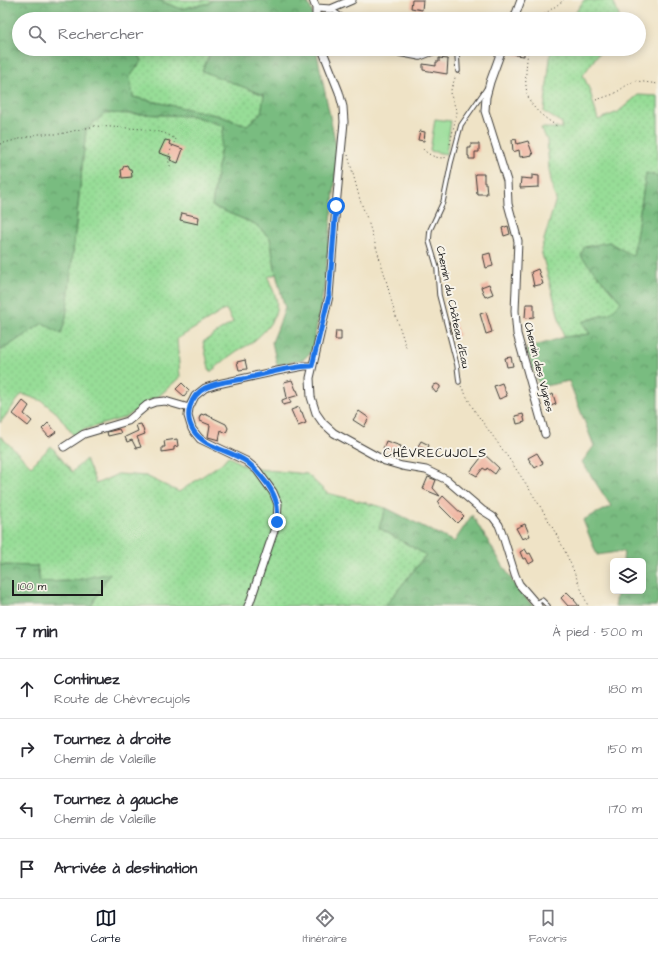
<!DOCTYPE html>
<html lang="fr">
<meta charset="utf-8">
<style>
body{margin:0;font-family:"Architects Daughter",sans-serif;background:#f2f2f3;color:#2b2b33}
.controls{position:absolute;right:12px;bottom:12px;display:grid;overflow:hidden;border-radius:6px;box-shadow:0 2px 10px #0003}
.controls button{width:36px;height:36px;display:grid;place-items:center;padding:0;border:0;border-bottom:1px solid #e1e1e2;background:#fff;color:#2b2b33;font:20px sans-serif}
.scale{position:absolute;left:12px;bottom:10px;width:91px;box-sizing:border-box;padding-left:4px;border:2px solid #1c1c1c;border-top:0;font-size:11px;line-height:14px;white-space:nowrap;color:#1c1c1c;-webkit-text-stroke:3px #f7f3e8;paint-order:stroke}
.stop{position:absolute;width:12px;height:12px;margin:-9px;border:3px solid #1a73e8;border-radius:50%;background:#fff}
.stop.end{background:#1a73e8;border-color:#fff;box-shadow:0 1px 4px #0008}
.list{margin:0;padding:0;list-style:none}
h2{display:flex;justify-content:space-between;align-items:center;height:52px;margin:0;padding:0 16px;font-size:17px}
h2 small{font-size:13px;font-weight:400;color:#7c7c81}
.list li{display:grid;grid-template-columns:26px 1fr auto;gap:12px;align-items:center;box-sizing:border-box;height:60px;padding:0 16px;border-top:1px solid #e1e1e2}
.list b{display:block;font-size:15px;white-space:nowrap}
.list p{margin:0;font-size:13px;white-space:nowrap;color:#7c7c81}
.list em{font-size:13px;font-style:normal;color:#7c7c81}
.icon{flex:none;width:22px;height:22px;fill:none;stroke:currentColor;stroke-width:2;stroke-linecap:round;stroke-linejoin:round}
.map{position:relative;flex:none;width:658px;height:606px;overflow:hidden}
.search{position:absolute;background:#fff;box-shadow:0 2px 10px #0003;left:12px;right:12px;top:12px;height:44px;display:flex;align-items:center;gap:10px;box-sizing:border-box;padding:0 14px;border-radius:22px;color:#7c7c81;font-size:15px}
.sheet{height:292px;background:#fff}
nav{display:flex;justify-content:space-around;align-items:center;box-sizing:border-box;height:56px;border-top:1px solid #e1e1e2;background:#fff;font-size:11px;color:#7c7c81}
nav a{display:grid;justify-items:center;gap:2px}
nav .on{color:#111827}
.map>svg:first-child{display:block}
.grass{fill:url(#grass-dots);stroke:#5a7c5a}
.forest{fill:url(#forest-crowns);stroke:#4a6c4e}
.garden{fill:#97dd97;stroke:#5a7c5a}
.building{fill:#efb09b}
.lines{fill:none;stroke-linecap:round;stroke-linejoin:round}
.lane-casing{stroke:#3c3a36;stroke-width:5.5}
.street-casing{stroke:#3c3a36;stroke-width:9}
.path{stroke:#3c3a36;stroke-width:1;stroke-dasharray:1 3;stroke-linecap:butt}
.lane{stroke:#fff;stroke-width:3.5}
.street{stroke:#fff;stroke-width:7}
.route{stroke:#1a73e8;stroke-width:5}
.labels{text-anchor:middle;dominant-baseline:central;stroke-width:4;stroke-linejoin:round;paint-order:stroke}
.street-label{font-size:11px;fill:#1c1c1c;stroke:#f7f3e8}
.neighbourhood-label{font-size:12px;letter-spacing:1px;fill:#1c1c1c;stroke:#f7f3e8}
</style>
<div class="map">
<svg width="658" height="606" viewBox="0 0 658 606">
<defs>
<pattern id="grass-dots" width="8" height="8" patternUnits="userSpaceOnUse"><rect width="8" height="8" fill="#97dd97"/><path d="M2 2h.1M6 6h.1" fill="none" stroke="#82bd82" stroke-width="1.8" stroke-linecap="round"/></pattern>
<pattern id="forest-crowns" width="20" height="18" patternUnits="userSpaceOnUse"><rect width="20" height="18" fill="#79bc80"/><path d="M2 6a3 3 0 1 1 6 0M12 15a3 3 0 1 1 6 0" fill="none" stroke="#629868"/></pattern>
</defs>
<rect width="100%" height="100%" fill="#f7f3e8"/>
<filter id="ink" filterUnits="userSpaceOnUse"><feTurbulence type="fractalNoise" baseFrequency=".025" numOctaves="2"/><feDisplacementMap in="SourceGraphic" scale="8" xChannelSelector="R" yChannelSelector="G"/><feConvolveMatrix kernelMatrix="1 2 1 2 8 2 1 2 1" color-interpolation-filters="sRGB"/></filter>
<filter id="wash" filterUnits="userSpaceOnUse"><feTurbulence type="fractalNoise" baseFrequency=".012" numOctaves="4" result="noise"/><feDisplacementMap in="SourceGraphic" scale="16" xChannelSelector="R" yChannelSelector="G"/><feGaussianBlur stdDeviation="0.9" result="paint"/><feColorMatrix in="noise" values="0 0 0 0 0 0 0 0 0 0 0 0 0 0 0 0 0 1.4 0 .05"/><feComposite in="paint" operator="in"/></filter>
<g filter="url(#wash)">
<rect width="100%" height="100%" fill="#efe3c6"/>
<path class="grass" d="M158,0H212L210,3L181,9Z
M584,0H613L620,19H571Z
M135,49H212L203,71L264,95L261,113L247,125L216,115L133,97L130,77L142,60Z
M551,49H602L583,75L590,91L598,120L618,112L638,95L658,96V176L646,173L633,257L609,242L581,256L621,302L610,313L583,322L590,334L564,337L541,250L556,199L553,192L549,169L547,140L541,128H562V123L544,112Z
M105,113L193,116L224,126L212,206L255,224L270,238L276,274L268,277C270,284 274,291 276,298C280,317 264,333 250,344C245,347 239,349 234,353C225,359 219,366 210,372L203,342L233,322L226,309L177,339L180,377L159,396L146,402L127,417L83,430L74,436L57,413L42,401L22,394L0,423V349L2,350L43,323L61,333L66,318L86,130Z
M0,436L31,466L51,446L72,472L86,459L96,484L118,474L146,476L179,492L222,463L228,456L248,468L307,474L327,493L386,508L379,528L426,555L385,606H91L109,574L71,581L40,582L37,566L0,565Z"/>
<path class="forest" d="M0,0H158L181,9L210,3L212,0H307L312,12V19H127L114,13L117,19H19V49H135L142,60L130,77L133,97L216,115L247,125L261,113L264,95L202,71L212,49H316L338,155L324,288L312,351L304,359L277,365L272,342L277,330L285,308L276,274L270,238L255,224L212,206L224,126L193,116L105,113L86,130L66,318L61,334L43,323L2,350L0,349Z
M646,173L658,176V601L656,606H615L618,591H643V561H623L624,551L597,555L583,520L611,506L582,462L594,446L569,381L540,387L526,349L564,337L590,334L582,322L610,313L621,302L581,256L584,247L609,242L633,256Z
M386,508L454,542L472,515L516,587L533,606H385L426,555L379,528Z
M0,565L37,566L40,582L71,581L110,573L91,606H0Z"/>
<path class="garden" d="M435,119L451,121L446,154L430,151Z"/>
<g id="blocks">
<path class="building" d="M412,0H423L422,10L411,8Z
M516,49H524V56L515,55Z
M439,58L448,59L447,74L423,70V64L436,66V62H439Z
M420,131L425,132L424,141L418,140Z
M516,139L517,144L528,141L533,155L520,157L519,150L513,152L512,140Z
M165,140L170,141L169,144L183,149L178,163L170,160L171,157L159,153Z
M471,144H479V152H475V159H469V156H468V148H471Z
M127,165L129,169H131L132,177L122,178L121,170H122L124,166Z
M475,174H484V183H486L487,194H477Z
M532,175L539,176V187L520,188L521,178L532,179Z
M182,213L199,217L198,224L180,220Z
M508,226L510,234L504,236L502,228Z
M490,253L493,266L486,268L483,255Z
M538,269L543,284L534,286L531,272Z
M489,284L493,294L485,297L481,287Z
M526,304H534V317L525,318Z
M486,312L492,332L486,334L480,314Z
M454,320L459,335L454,337L449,322Z
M336,331H341V340H335Z
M511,357L513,366L507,367L505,358Z
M245,360L247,369L239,370L237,362Z
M292,380L296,390H297L299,395L289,398L291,403L283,405L282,400L287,398L284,382Z
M182,383L189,390L184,396L176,389Z
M502,383L507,396L499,399L494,386Z
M437,384L440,386V388L436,393L432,388L434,385Z
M553,394L556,404L548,407L545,397Z
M23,401L29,406L24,414L32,421L28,426L13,414Z
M299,407L301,412H302L306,423L298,426L291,410Z
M359,411L369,418L364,427L353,420Z
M201,414L204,415L205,414L226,424L228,428L226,433L221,430L219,440L208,437L210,425L200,421L199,419Z
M523,414L525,422L517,424L515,416Z
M48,423L56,432L49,437L42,429Z
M141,424L145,434L137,437L141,447L136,448L132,440L127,442L125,437L138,431L136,425Z
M119,429L121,433L108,436L107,432Z
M177,439L178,446L174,447V450L162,452V447H165L164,441Z
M386,441L401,446L399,454L383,449Z
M421,441L429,445L427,450L418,446Z
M537,453L543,463L535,468L528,458Z
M484,454L499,468L495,474L487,468L486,470L483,468L477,476L470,472Z
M428,477L436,480L433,488L440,496L423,489Z
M443,496L464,516L457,523L440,506L438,502Z
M525,524L530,536L522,539L516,528Z
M525,549L528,554L530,553L534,561L529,564L526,558L523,559L520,552Z
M567,592L575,600H574L579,606H568L561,598Z"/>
</g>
</g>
<g filter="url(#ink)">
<use href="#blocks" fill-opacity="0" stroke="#3c3a36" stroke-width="1"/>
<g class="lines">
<defs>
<path id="lane" d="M332,10L346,19
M384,49L399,54L420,58L443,49
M447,49L457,53L458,71
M459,382L457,365L439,295L437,268L429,241L430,230L443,202L451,163L461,125L486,89
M536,603L542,600L548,606"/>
<path id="street" d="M313,0L316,8V19
M316,8L331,9L352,0
M514,19L521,0
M322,49L339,92L343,107L344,122L336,206L329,296L310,378L311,397L316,413L323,423L334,433L385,461L402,466L426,470L447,480L482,510L493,517L499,525L502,533L515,575L519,584L538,606
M502,49L490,82L486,97L485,111L507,181L508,204L518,241L515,311L517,334L545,434
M64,447L84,434L128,421L147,405L155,402L165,401L189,408
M248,606L250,602L277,522L278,504L273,492L257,470L246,461L200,439L192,429L188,416L189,408L195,396L205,388L218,384L277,371L304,366H312"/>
</defs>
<use href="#lane" class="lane-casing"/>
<use href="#street" class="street-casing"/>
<path class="path" d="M538,19L564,0
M528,49C527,63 523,86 529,99C534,111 548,120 558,127
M596,100L614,94L630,83L637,81L658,84
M0,144L39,134H60L95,126L144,129L164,133L176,139C172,147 165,159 171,167
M450,144L457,112L450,93L456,75
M423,149C428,155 439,160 447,157
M348,155L360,200L368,221L385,276L393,307L407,350
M461,386C467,396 472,408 479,417C506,454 534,493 556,534C569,557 578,582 588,606"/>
<use href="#lane" class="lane"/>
<use href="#street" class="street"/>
</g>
</g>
<g class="lines" filter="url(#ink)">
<path class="route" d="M277,522C279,507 276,497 268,485C261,476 256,469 247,462C230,450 204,448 193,430C184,415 190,396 205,388C216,382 231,381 243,379C266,374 290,366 312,366L329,296L336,206"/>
</g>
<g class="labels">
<g class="street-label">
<text transform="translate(453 307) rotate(78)">Chemin du Château d'Eau</text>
<text transform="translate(539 367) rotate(76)">Chemin des Vignes</text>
</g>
<g class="neighbourhood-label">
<text x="435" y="453">CHÊVRECUJOLS</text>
</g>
</g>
</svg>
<div class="controls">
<button><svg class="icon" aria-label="layers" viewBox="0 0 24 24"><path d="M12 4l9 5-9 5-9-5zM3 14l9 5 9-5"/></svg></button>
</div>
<div class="scale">100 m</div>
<div class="stop" style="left:336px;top:206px"></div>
<div class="stop end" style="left:277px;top:522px"></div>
<div class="search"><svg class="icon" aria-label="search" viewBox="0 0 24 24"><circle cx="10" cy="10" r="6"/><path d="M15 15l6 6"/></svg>Rechercher</div>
</div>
<section class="sheet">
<h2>7 min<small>À pied · 500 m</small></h2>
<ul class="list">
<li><svg class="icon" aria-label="ahead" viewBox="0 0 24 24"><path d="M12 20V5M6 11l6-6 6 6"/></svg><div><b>Continuez</b><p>Route de Chèvrecujols</p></div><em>180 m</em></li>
<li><svg class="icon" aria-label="right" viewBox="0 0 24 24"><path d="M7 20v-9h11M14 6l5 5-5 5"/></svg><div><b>Tournez à droite</b><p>Chemin de Valeille</p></div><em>150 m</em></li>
<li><svg class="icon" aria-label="left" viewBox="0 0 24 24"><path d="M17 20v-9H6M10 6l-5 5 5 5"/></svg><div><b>Tournez à gauche</b><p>Chemin de Valeille</p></div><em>170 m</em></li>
<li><svg class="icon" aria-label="arrive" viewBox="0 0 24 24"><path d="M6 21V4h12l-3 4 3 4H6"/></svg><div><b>Arrivée à destination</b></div></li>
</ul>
</section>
<nav>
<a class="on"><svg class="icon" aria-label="map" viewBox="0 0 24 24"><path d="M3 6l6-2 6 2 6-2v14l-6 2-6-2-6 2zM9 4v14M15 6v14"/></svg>Carte</a>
<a><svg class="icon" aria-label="directions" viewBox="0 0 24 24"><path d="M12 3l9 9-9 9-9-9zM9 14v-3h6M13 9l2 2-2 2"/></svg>Itinéraire</a>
<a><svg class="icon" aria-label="saved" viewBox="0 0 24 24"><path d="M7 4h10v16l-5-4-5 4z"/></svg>Favoris</a>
</nav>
